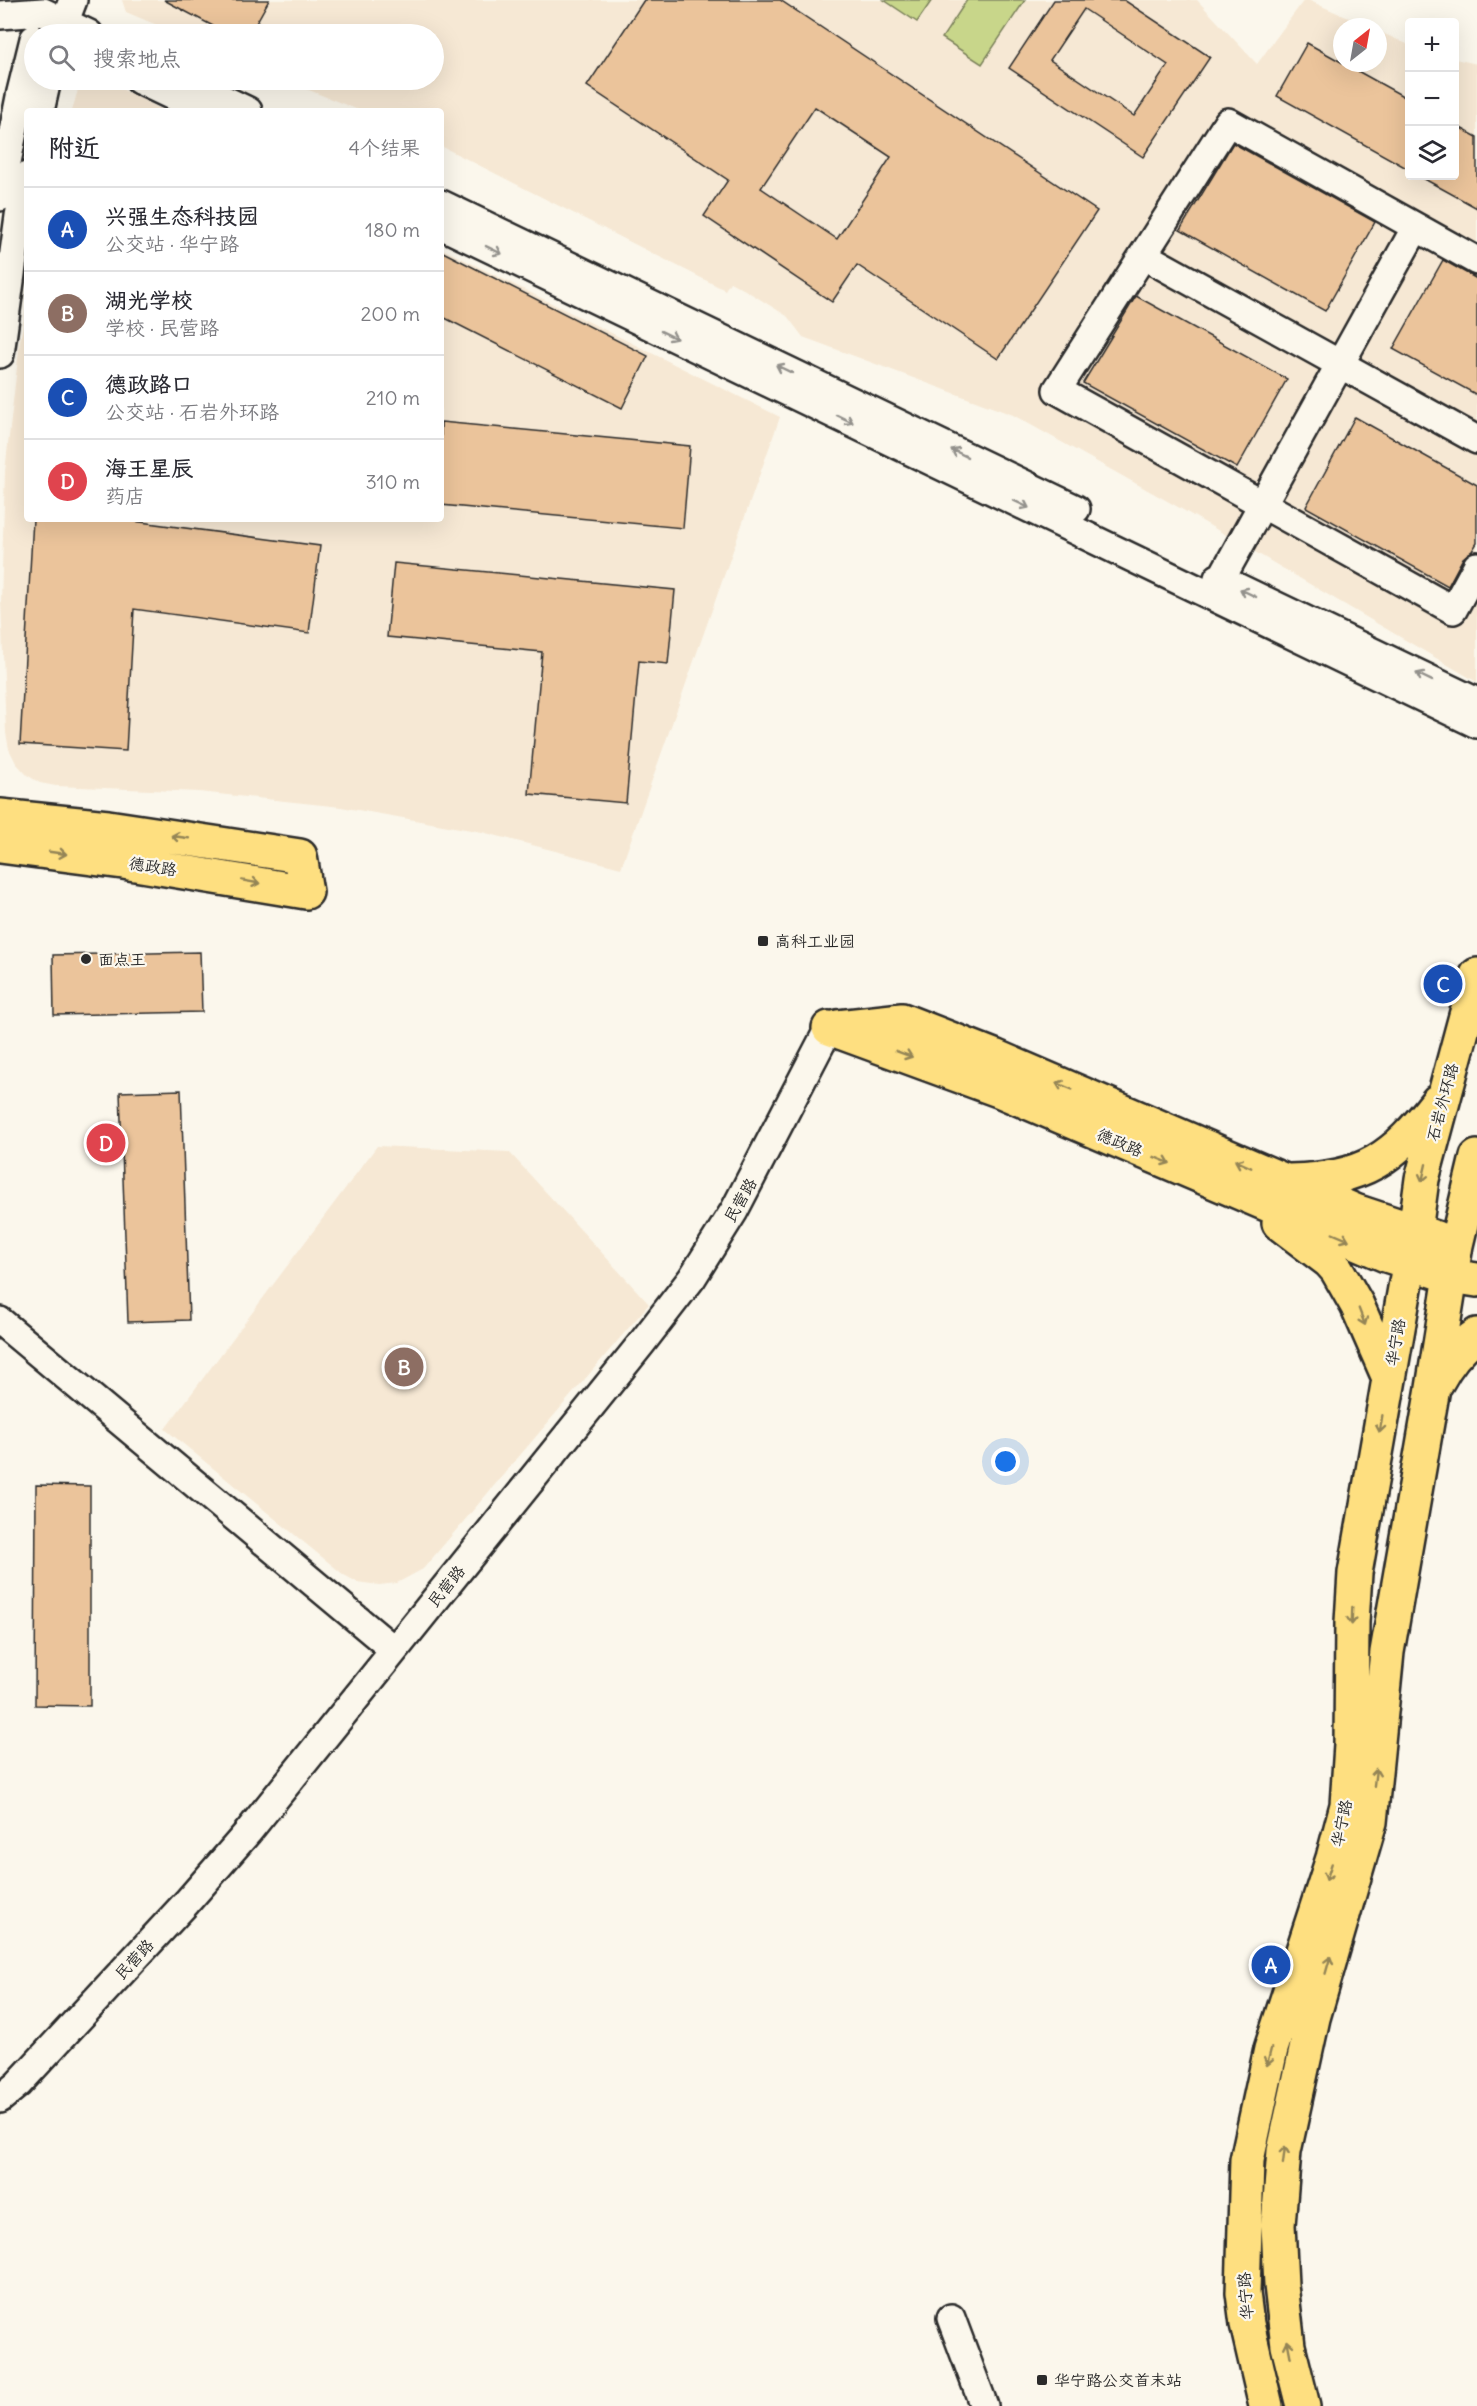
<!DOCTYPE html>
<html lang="zh">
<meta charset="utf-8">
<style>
body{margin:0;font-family:Delius,"LXGW WenKai TC",sans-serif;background:#f2f2f3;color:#2b2b33}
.controls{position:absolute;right:18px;top:18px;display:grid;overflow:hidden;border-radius:6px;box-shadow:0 6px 24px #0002}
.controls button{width:54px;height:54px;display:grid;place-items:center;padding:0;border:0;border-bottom:2px solid #e1e1e2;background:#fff;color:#2b2b33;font:30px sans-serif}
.compass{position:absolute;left:1333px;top:18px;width:54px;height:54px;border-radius:50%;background:#fff;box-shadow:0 6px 24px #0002;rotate:31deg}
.you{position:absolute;left:1006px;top:1462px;width:21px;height:21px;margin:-15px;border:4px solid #fff;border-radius:50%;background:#1a73e8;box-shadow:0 0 0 9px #1a73e833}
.badge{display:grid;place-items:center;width:39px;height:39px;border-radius:50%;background:#0f766e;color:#fff;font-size:20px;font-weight:700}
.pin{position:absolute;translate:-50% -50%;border:3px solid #fff;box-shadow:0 2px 6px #0006}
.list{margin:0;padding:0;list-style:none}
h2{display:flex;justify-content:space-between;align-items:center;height:78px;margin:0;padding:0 24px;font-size:26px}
h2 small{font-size:20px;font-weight:400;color:#7c7c81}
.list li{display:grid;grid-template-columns:39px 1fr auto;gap:18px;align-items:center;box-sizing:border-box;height:84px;padding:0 24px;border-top:2px solid #e1e1e2}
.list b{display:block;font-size:22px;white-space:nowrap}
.list p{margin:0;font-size:20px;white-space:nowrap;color:#7c7c81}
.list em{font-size:20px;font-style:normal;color:#7c7c81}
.icon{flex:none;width:33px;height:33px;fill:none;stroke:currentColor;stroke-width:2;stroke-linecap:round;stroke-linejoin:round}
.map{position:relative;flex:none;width:1477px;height:2406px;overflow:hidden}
.search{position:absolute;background:#fff;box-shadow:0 6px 24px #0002;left:24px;top:24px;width:420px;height:66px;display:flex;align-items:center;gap:15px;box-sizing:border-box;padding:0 21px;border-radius:33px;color:#7c7c81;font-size:22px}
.panel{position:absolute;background:#fff;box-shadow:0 6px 24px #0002;left:24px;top:108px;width:420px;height:414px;border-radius:6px}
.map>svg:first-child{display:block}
.built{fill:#f6e8d4}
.green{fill:#c8d68a;stroke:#7a805a;stroke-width:1.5}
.building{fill:#ebc49b;stroke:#2b2b2b;stroke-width:1.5;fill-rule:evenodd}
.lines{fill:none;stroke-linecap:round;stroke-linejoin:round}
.minor-casing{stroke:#2b2b2b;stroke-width:32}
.major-casing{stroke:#2b2b2b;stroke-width:38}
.minor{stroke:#fbf7ec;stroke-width:27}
.major{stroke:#fedf80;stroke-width:33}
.oneway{stroke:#93918c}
.oneway2{stroke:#948556}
.poi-dot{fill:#2b2b2b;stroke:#fbf7ec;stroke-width:2}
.labels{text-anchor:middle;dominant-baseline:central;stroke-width:4.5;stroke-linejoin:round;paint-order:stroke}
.street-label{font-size:16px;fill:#2b2b2b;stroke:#fbf7ec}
.poi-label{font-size:16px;fill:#2b2b2b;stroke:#fbf7ec;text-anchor:start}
</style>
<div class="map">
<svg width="1477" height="2406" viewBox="0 0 1477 2406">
<rect width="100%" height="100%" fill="#fbf7ec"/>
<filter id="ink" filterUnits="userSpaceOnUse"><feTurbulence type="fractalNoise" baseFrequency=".0167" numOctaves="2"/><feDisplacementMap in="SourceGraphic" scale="12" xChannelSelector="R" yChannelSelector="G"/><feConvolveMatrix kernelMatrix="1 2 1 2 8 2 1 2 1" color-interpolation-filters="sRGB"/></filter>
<g filter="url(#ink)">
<path class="built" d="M122,0H1197L1257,64L1304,0H1308L1369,27H1342V63H1378V31L1409,45L1410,176H1454L1455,59L1477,64V682L1178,507L1013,415L803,337L787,316L745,290L730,282L725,290L441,146V111H361L284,80H434V34H178L126,12Z
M106,81L165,111H72L79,86Z
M441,248L780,417L621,868L482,832L341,807L199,792L56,786L40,783L27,775L16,763L9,749L6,733L1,602L5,471L20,341L27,304V519H441Z
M377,1146L509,1152L649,1304L423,1569L397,1583L379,1585L357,1582L344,1575L165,1429Z"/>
<path class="green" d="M884,0H932L917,22Z
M967,0H1025L982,64L942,38Z"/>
<path class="building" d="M164,0H269L250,34H228Z
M644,0H780L1097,211L998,359L857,265L832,302L704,216L728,180L587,86ZM815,107L891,157L837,239L761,188Z
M1054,0H1124L1210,57L1143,157L1009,68ZM1084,9L1168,65L1134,116L1050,60Z
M1307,43L1410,100V170L1277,96Z
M1455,125L1477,137V208L1419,176H1455Z
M1233,143L1375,222L1325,311L1180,230Z
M441,251L648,356L622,408L441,316Z
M1443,260L1477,279V395L1393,349Z
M1136,296L1287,379L1237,468L1083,383Z
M1355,417L1477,485V543L1472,551L1463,558L1448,586L1306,507Z
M441,422L690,446L683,528L441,505Z
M33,519H118L320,546L309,633L134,609L126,751L20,744Z
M394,563L675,590L668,664L639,661L626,803L529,794L542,652L387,637Z
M200,952L202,1012L54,1015L53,955Z
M181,1090L189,1320L128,1322L120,1092Z
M36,1485L90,1486V1706L35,1705Z"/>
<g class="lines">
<defs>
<path id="minor" d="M0,15L43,12L89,34
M60,34L73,0
M139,80L204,111
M183,80L248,111
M40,111L47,80
M0,197L21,92L34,39
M441,204L1076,509
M441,225L1477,724
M1143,255L1477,440
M1477,261L1228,122L1057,390L1453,610L1477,566
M0,354L19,216L27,176
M1218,578L1477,702
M1221,579L1416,227
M0,1321L394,1650
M0,2099L18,2084L187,1902L248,1832L641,1344L692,1278L734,1211L829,1028
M951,2318L984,2406"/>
<path id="major" d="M0,816L108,827L300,856L306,892L123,862L0,846
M838,1027L902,1020L994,1056L1355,1211L1436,1238
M829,1028L1001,1091L1386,1255L1451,1276L1477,1280
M1290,1181C1365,1179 1393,1159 1438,1101
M1279,1223L1329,1261L1337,1270L1357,1305L1389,1378
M1437,1382C1447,1363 1459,1347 1477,1335
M1266,2406L1247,2324L1243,2293L1247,2160L1271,2049L1333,1858L1347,1805L1351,1745L1352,1622L1355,1573L1415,1231L1422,1179L1477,975
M1303,2406L1288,2346L1281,2285L1278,2225L1284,2151L1313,2018L1370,1822L1387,1652L1433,1388L1456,1245L1477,1157"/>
</defs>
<use href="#minor" class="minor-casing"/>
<use href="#major" class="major-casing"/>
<use href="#minor" class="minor"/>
<use href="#major" class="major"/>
</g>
<defs><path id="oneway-shaft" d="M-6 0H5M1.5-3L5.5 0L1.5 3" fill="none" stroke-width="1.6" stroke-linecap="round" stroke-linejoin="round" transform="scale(1.5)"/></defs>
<g class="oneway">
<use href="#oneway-shaft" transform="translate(494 250) rotate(26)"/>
<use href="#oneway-shaft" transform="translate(669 335) rotate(26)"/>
<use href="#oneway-shaft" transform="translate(784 369) rotate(-154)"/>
<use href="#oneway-shaft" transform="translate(845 419) rotate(26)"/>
<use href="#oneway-shaft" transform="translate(959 453) rotate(-154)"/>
<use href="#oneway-shaft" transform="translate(1021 504) rotate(26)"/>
<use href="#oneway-shaft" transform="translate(1248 593) rotate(-154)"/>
<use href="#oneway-shaft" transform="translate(1424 677) rotate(-154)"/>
</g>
<g class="oneway2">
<use href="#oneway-shaft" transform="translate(180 837) rotate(-172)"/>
<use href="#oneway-shaft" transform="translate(58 853) rotate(8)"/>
<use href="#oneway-shaft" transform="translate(251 882) rotate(10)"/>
<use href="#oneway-shaft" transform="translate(904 1054) rotate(21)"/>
<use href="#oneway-shaft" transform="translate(1064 1086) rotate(-157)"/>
<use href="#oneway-shaft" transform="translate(1162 1160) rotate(22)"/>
<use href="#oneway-shaft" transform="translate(1243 1164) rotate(-156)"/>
<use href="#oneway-shaft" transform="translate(1424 1173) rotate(103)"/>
<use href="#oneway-shaft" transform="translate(1341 1237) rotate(23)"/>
<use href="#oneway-shaft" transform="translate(1362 1317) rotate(69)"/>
<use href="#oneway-shaft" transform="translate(1381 1424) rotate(99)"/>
<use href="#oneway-shaft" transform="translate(1352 1616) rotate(92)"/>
<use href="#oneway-shaft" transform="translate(1375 1777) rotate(-83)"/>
<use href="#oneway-shaft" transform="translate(1329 1872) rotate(108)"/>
<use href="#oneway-shaft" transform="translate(1328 1965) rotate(-74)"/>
<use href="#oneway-shaft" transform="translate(1269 2057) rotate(104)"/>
<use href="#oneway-shaft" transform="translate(1284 2155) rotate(-83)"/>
<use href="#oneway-shaft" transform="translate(1289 2349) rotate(-101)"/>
</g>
</g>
<g class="poi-dot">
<rect x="757" y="935" width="12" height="12" rx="3"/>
<circle cx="86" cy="959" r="6"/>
<rect x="1036" y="2374" width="12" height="12" rx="3"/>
</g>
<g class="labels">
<g class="street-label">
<text transform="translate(153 866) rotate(9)">德政路</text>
<text transform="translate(1442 1102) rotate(-75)">石岩外环路</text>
<text transform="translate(1120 1142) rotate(23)">德政路</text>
<text transform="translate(740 1200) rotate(-60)">民营路</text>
<text transform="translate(1395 1342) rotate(-80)">华宁路</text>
<text transform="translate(446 1586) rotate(-51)">民营路</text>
<text transform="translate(1341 1823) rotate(-78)">华宁路</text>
<text transform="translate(134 1959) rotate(-47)">民营路</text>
<text transform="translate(1245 2296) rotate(-94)">华宁路</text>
</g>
<g class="poi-label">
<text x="775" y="941">高科工业园</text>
<text x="98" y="959">面点王</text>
<text x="1054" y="2380">华宁路公交首末站</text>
</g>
</g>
</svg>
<div class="controls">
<button>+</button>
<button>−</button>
<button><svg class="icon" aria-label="layers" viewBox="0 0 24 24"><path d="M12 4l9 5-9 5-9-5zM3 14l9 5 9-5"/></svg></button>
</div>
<svg class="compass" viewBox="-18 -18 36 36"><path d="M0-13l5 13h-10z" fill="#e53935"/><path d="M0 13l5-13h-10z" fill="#7c7c81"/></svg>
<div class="you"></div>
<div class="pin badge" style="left:1271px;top:1965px;background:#1a4fb4">A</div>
<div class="pin badge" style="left:404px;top:1367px;background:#8d6e63">B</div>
<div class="pin badge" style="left:1443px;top:984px;background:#1a4fb4">C</div>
<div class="pin badge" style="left:106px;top:1143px;background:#e0444e">D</div>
<div class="search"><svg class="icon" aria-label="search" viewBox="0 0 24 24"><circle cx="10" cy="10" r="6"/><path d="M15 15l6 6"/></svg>搜索地点</div>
<section class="panel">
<h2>附近<small>4个结果</small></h2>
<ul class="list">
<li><span class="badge" style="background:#1a4fb4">A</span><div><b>兴强生态科技园</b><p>公交站 · 华宁路</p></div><em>180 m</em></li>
<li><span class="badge" style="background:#8d6e63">B</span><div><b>湖光学校</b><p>学校 · 民营路</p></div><em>200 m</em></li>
<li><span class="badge" style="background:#1a4fb4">C</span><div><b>德政路口</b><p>公交站 · 石岩外环路</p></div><em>210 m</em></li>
<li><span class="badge" style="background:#e0444e">D</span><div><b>海王星辰</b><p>药店</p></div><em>310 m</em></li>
</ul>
</section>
</div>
